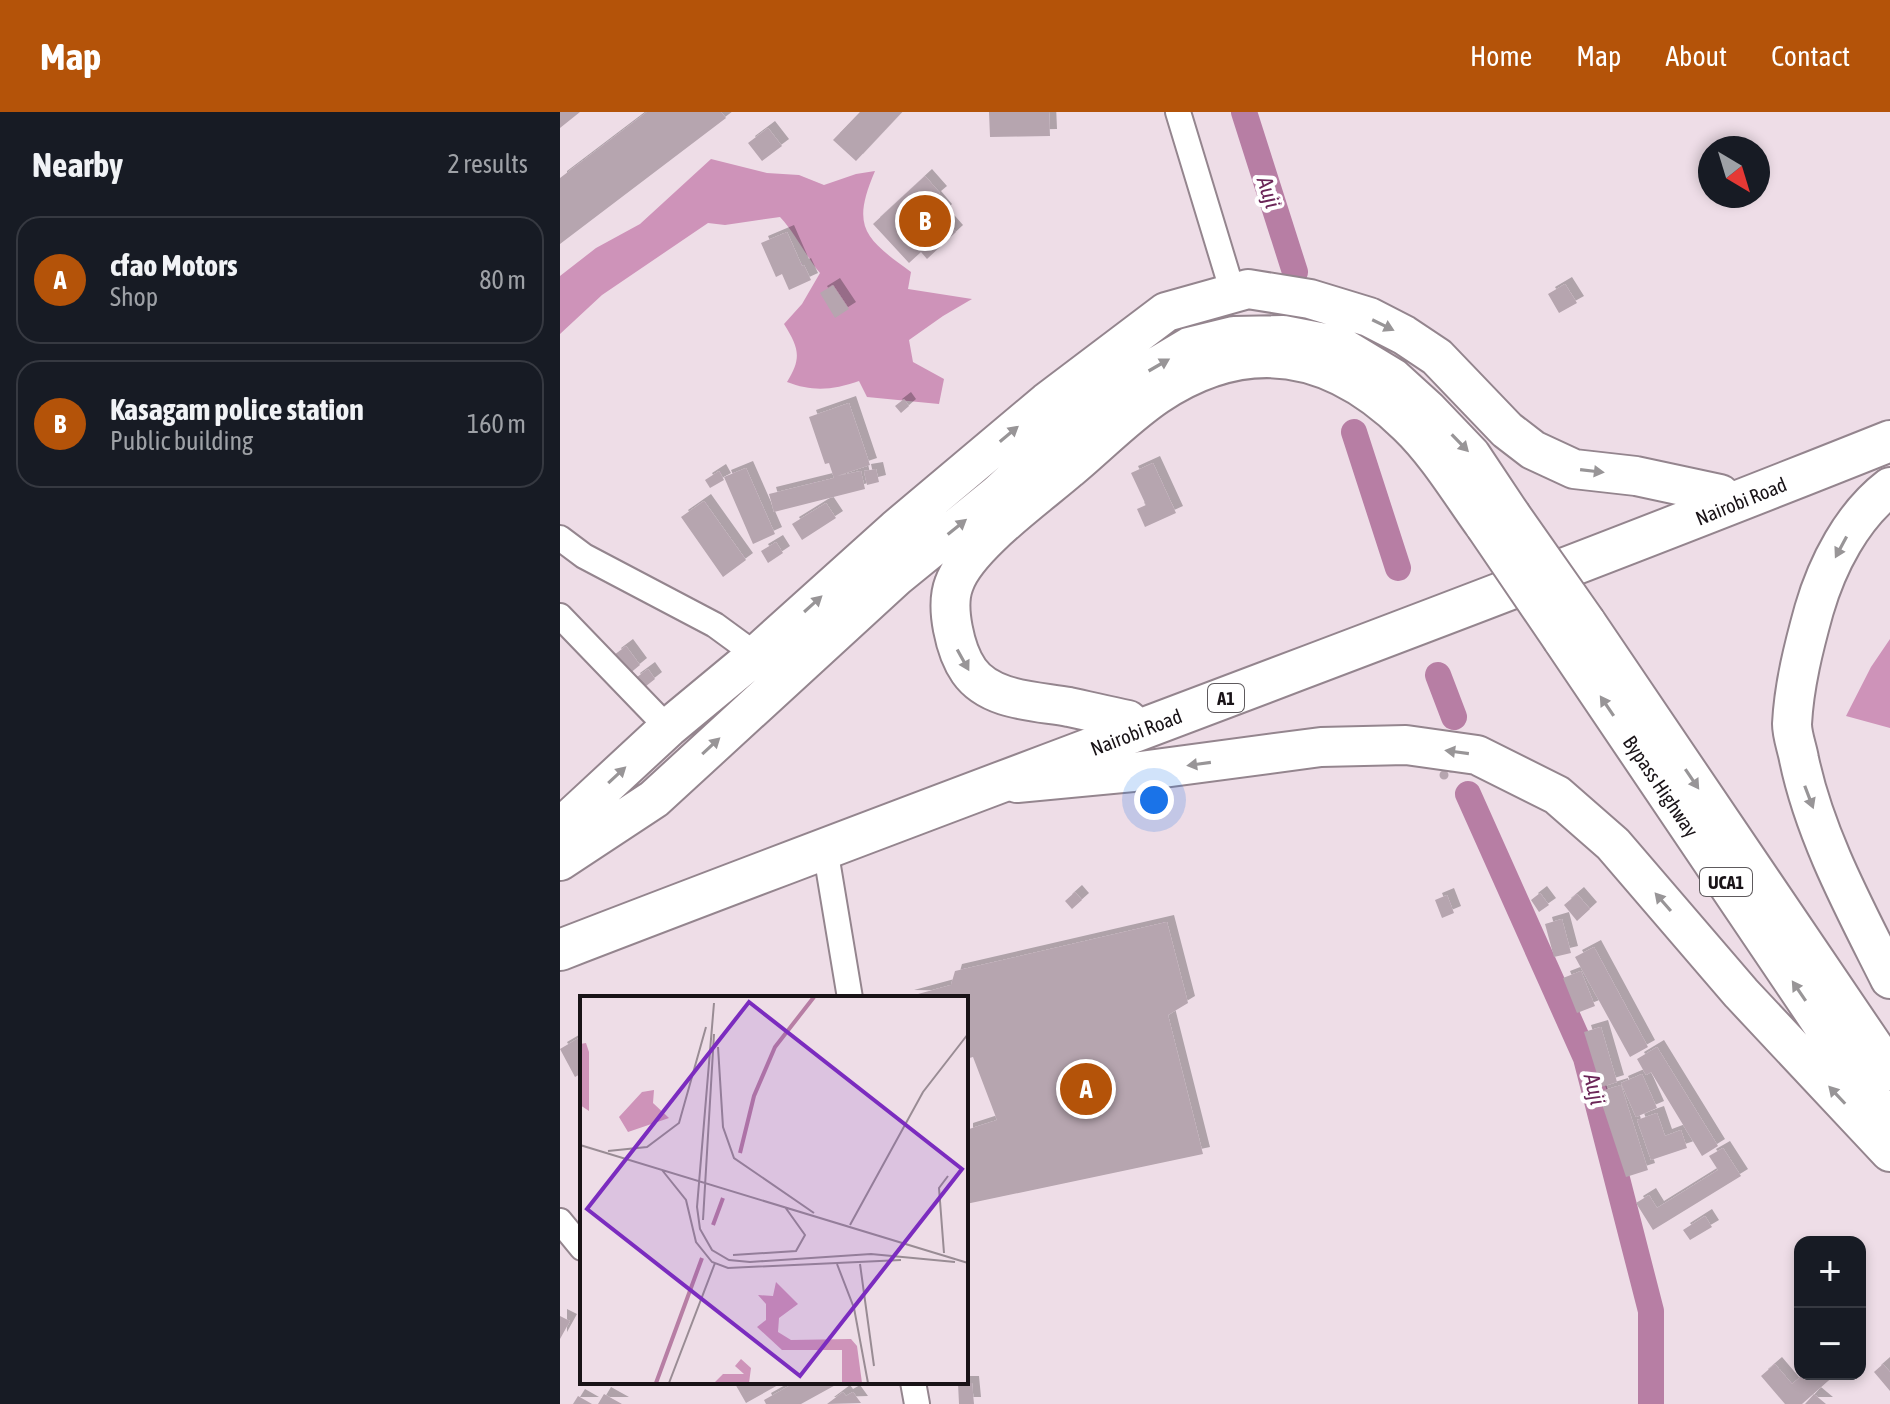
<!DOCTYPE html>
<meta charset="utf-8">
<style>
body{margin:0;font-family:"Asap Condensed",sans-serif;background:#20242c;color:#f1f3f6}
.controls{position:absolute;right:24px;bottom:24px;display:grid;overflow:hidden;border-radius:16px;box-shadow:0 4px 12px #0003}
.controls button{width:72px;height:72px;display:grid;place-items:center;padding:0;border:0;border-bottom:2px solid #363941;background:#171b24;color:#f1f3f6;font:40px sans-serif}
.compass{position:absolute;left:1138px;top:24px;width:72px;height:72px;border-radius:50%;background:#171b24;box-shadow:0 4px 12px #0003;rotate:142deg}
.you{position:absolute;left:594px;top:688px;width:28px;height:28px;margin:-20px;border:6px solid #fff;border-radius:50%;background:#1a73e8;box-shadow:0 0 0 12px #1a73e833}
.badge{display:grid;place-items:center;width:52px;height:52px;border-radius:50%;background:#b45309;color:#fff;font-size:26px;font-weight:700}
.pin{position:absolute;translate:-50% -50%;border:4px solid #fff;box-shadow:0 2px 8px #0006}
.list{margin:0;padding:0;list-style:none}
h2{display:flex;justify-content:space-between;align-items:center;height:104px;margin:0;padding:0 32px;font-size:34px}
h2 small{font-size:26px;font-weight:400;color:#9ea1a6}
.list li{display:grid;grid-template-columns:52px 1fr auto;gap:24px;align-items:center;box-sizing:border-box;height:128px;margin:0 16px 16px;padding:0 16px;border:2px solid #363941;border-radius:24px}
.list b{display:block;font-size:30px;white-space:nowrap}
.list p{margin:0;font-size:26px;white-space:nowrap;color:#9ea1a6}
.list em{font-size:26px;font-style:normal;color:#9ea1a6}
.map{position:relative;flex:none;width:1330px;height:1292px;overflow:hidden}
header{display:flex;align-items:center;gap:48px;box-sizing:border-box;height:112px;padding:0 40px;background:#b45309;color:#fff}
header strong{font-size:38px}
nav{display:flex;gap:44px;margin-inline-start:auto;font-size:28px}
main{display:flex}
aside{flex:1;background:#171b24}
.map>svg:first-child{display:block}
.forest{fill:#ce93b9}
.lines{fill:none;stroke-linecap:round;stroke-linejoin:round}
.canal{stroke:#b77ea4;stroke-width:26}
.building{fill:#b6a5af;filter:url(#shadow)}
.minor-casing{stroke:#94858e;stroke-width:28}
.primary-casing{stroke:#94858e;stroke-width:42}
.trunk-casing{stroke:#94858e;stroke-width:44}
.minor{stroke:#fff;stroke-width:24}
.primary{stroke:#fff;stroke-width:38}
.trunk{stroke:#fff;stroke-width:40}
.primary-bridge-casing{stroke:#94858e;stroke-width:42;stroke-linecap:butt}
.primary-bridge{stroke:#fff;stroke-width:38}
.oneway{fill:#989597}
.labels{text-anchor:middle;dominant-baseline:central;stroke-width:8;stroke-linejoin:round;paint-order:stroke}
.shield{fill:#fff;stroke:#5e5a5d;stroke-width:2}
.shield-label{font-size:18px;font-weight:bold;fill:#191317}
.street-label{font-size:20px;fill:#191317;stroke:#fff}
.water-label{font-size:22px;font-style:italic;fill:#6b2658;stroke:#fff}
.inset-river{fill:none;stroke:#b77ea4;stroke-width:4}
.inset-road{fill:none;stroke:#998c94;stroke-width:2}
.view{fill:#7b2cbf;fill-opacity:0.15;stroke:#7b2cbf;stroke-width:4}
.inset-edge{fill:none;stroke:#191317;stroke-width:4}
</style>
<header>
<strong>Map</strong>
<nav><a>Home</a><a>Map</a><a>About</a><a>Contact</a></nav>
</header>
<main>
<aside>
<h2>Nearby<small>2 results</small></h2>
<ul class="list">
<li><span class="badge">A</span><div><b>cfao Motors</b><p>Shop</p></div><em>80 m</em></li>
<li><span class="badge">B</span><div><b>Kasagam police station</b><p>Public building</p></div><em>160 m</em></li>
</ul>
</aside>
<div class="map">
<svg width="1330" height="1292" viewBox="0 0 1330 1292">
<defs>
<filter id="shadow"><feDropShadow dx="7" dy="-7" stdDeviation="0" flood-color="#0004"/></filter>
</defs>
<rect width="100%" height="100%" fill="#eedde7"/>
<path class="forest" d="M151,47L207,61L239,63L264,73L296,62L315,59C291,115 304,126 351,160L348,177L412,187L383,204L349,228L353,250L384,267L379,292L307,285L299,269C273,278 253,280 227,270C242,246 239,236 224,212L242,192L260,161C245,143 236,122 220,105L165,113L148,111L42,183L0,222V164L36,136L80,112Z
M1330,527V616L1286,604L1311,555Z"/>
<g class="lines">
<path class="canal" d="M684,0L735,160
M794,320L838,456
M878,563L894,605
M908,682L1026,946L1091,1199V1292"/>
</g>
<path class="building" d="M0,0H20L0,16Z
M87,0H161L166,6L0,132V66Z
M300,0H342L296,49L273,28Z
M429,0H489L490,24L430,25Z
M208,16L222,34L202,49L188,31Z
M365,64L380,81L374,86L385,99L381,103L396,120L367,147L361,140L349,151L313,112Z
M227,120L242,154L244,153L251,168L229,178L222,162L216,165L201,131Z
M1005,172L1017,191L999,201L988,182Z
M273,173L289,197L275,206L260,181Z
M344,287L349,294L341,301L335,294Z
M289,291L310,353L277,364L301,359L305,377L214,400L209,382L274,366L269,351L265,352L249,305Z
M593,351L616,401L585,415L577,397L586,393L571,361Z
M186,356L215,422L193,432L164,365Z
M316,357L319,370L307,373L304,359Z
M159,359L164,368L150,376L145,368Z
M144,389L186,448L163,465L121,405Z
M266,391L276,406L242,428L232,412Z
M216,430L223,441L208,451L201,439Z
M66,534L80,553L69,562L54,543Z
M88,557L95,567L81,578L73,568Z
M879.5 663a4.5 4.5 0 1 1 9 0a4.5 4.5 0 1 1-9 0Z
M515,780L522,788L512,797L505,789Z
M980,781L989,793L979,800L971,788Z
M1017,782L1030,797L1017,809L1004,793Z
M887,783L894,801L882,806L875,788Z
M1002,807L1011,841L994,845L985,812Z
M607,810L628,891L608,903L643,1042L406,1092V1018L437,1008L413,945L406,947V886L347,885L391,873L395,859Z
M1034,835L1088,935L1070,945L1015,845Z
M1021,859L1035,894L1017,901L1003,866Z
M1041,915L1057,970L1041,975L1024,920Z
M22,924V961L15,965L0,937Z
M1097,935L1158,1034L1142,1044L1091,960L1086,963L1077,947Z
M1082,962L1097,996L1076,1005L1061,971Z
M1061,973L1088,1058L1066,1065L1038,980Z
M1097,1001L1105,1024L1121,1018L1127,1036L1091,1048L1077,1008Z
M1163,1036L1181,1064L1093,1118L1076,1091L1089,1083L1097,1096L1158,1058L1149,1044Z
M1145,1104L1152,1115L1130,1128L1123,1118Z
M0,1204L10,1209L0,1227Z
M1215,1252L1232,1272L1244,1262H1276L1242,1292H1225L1201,1264Z
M1323,1252L1330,1260V1279L1314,1260Z
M174,1270H216L218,1273L186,1291Z
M236,1270H281L241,1292H206L204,1288Z
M398,1271H412L414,1292H399Z
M283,1280L286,1284L293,1280L301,1291L267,1292Z
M44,1282L62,1292H38Z
M1254,1282L1266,1292H1245Z
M18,1284L32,1292H13Z"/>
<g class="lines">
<defs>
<path id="minor" d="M618,0L673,181
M0,426L24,444L155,513L196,543
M0,504L108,616
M265,736L290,886
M0,1109L22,1136
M353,1270L357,1292"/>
<path id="primary" d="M1330,375C1292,404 1267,453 1254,498C1244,534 1234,573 1232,612C1232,623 1237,636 1239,647C1255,724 1295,797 1330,867
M1026,510L1330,959
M1002,527L1330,1013
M568,608C548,604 528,599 509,595C476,589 430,589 409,559C395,539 385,495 394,472C407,434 478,384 509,357C538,333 566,304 597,283C687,223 773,239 848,313C878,342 901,381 925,414
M457,671L573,660L761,635L846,633L917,643L997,683L1053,732L1181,881L1330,1040
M0,716L108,616L196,543L336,417L487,290L606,200L688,177L750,187L809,205L844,223L877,245L947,318L973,338L1014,357L1076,364L1160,382
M0,749L94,687L336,465L438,382L540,288L629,235L674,224L723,223L780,234L833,266L867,297L911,343L951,403"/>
<path id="trunk" d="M0,838C443,667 889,505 1330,329"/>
</defs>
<use href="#minor" class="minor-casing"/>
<use href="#primary" class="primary-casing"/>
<use href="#trunk" class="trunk-casing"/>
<use href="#minor" class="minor"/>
<use href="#primary" class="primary"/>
<use href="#trunk" class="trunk"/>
<defs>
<path id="primary-bridge" d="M951,403L1026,510
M925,414L1002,527"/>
</defs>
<use href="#primary-bridge" class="primary-bridge-casing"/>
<use href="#primary-bridge" class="primary-bridge"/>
</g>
<defs><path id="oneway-solid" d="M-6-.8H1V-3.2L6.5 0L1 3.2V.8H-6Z" transform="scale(2)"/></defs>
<g class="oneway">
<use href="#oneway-solid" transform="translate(823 213) rotate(26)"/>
<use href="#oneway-solid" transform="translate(599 253) rotate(-30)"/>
<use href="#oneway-solid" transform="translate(449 322) rotate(-40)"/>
<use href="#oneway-solid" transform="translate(900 331) rotate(46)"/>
<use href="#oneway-solid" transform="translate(1032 359) rotate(7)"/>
<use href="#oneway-solid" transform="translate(397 415) rotate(-39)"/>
<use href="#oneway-solid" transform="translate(1281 435) rotate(118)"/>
<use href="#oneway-solid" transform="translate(253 492) rotate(-42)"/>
<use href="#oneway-solid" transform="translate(403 548) rotate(61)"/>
<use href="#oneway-solid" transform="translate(1047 594) rotate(-124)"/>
<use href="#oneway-solid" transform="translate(151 634) rotate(-43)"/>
<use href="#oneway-solid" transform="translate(897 640) rotate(-172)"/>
<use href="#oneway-solid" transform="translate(639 652) rotate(172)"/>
<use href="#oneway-solid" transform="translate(57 663) rotate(-43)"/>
<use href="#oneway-solid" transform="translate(1132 667) rotate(56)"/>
<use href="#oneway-solid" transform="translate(1249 685) rotate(69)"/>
<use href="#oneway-solid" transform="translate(1103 790) rotate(-131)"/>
<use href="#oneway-solid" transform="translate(1239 879) rotate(-124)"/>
<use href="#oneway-solid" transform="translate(1277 983) rotate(-133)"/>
</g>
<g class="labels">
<g class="shield">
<rect x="648" y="572" width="36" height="28" rx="6"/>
<rect x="1140" y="756" width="52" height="28" rx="6"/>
</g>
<g class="shield-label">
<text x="666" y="586">A1</text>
<text x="1166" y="770">UCA1</text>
</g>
<g class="street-label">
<text transform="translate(1181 389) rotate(-22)">Nairobi Road</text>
<text transform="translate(576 620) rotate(-21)">Nairobi Road</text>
<text transform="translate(1101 674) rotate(56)">Bypass Highway</text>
</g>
<g class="water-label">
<text transform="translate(709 80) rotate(72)">Auji</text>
<text transform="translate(1035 977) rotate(76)">Auji</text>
</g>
</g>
<g transform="translate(20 884)">
<rect width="388" height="388" fill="#eedde7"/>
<path d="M6,47L9,56V115L0,109V48ZM74,94L73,107L89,122L48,136L39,121L62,96ZM196,286L218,308L199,322L198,336L211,344L271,343L277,350L282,387H262V354H202L177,331L186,324V308L178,299L193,300ZM161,363L171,372L169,387H134L143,378H164L155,370Z" fill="#ce93b9"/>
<path class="inset-river" d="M160,157L174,100L195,51L234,1M133,229L143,202M76,387L122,262"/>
<path class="inset-road" d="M134,7L117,211L120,233L132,254L149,264L170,266L291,258L375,266M138,51L143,131L154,162L234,217M0,149L388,267M28,155L67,151L99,127L126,31M82,174L106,204L116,246L132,266L148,272L321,264M123,224L134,38M270,229L343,96L388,38M364,257L359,192L368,180M153,259L216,255L225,239L205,211M257,268L274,312L288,387M280,268L294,370M89,387L135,267"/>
<path class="view" d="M169,6L382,173L220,380L7,213Z"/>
<rect width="388" height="388" class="inset-edge"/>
</g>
</svg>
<div class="controls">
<button>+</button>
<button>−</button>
</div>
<svg class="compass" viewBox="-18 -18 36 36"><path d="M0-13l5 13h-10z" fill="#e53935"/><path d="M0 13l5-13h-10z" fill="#9ea1a6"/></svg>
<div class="you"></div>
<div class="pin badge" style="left:526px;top:977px">A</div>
<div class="pin badge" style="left:365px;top:109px">B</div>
</div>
</main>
